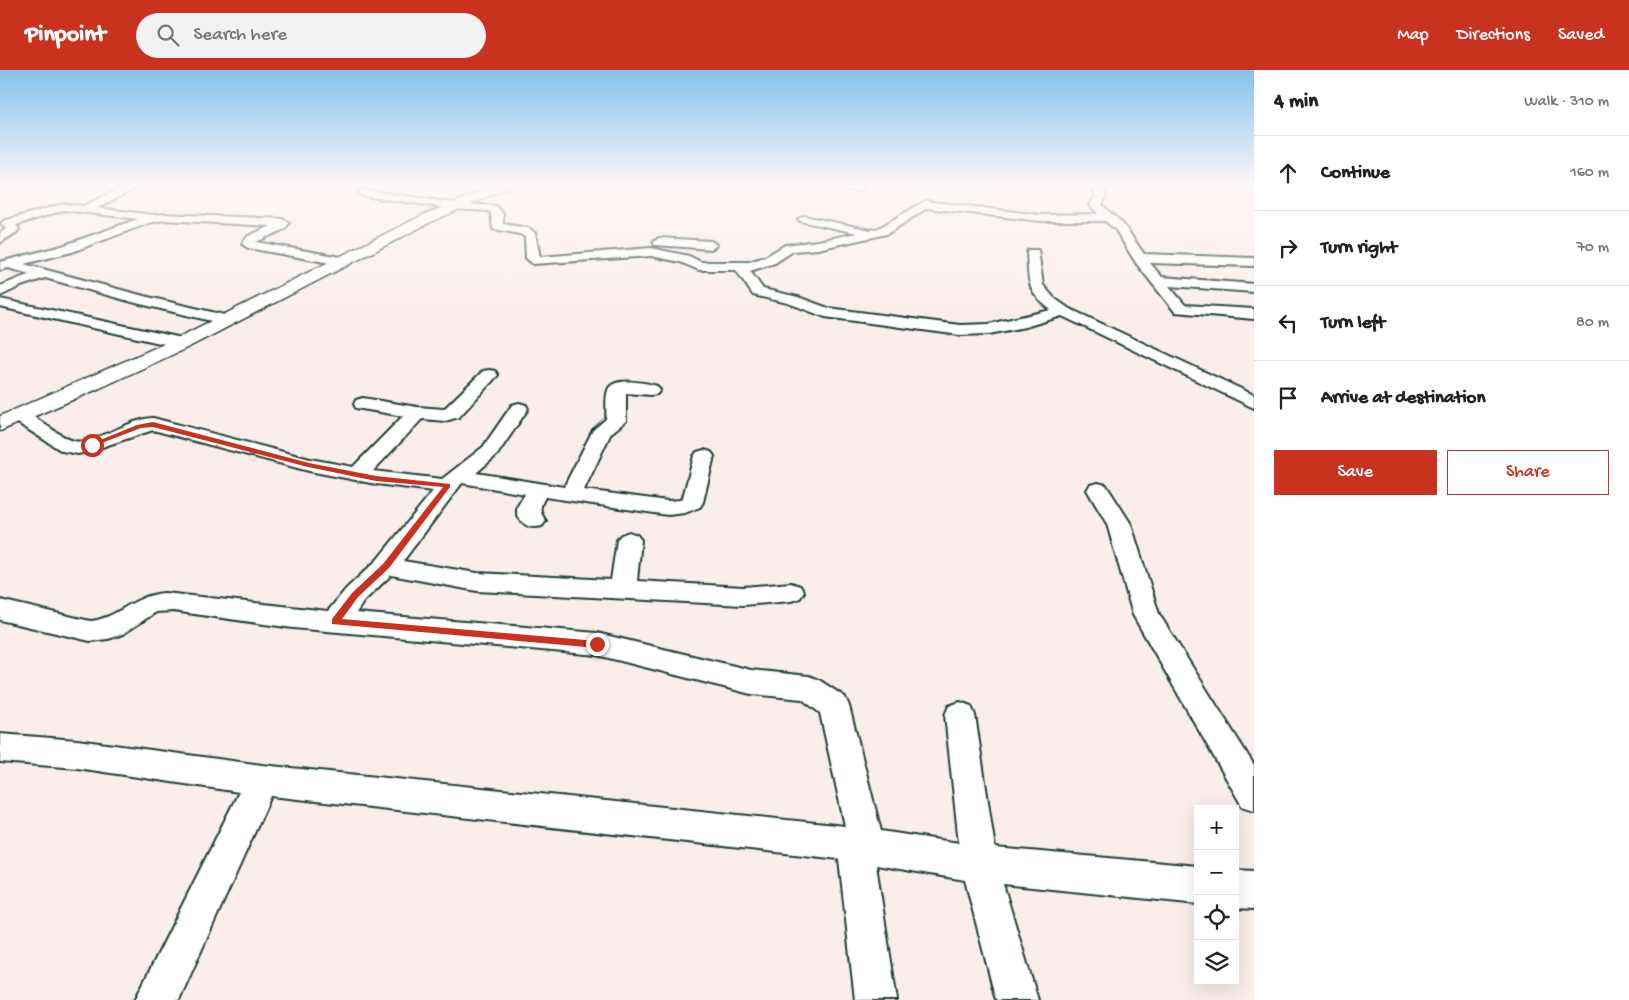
<!DOCTYPE html>
<meta charset="utf-8">
<style>
body{margin:0;font-family:"Gochi Hand",sans-serif;background:#f2f2f2;color:#222}
.controls{position:absolute;right:15px;bottom:15px;display:grid;overflow:hidden;border-radius:0px;box-shadow:0 5px 20px #0002}
.controls button{width:45px;height:45px;display:grid;place-items:center;padding:0;border:0;border-bottom:1px solid #e0e0e0;background:#fff;color:#222;font:25px sans-serif}
.stop{position:absolute;width:15px;height:15px;margin:-11px;border:4px solid #c8321e;border-radius:50%;background:#fff}
.stop.end{background:#c8321e;border-color:#fff;box-shadow:0 1px 5px #0008}
.list{margin:0;padding:0;list-style:none}
h2{display:flex;justify-content:space-between;align-items:center;height:65px;margin:0;padding:0 20px;font-size:21px}
h2 small{font-size:16px;font-weight:400;color:#767676}
.list li{display:grid;grid-template-columns:32px 1fr auto;gap:15px;align-items:center;box-sizing:border-box;height:75px;padding:0 20px;border-top:1px solid #e0e0e0}
.list b{display:block;font-size:19px;white-space:nowrap}
.list em{font-size:16px;font-style:normal;color:#767676}
.actions{display:flex;gap:10px;padding:15px 20px}
.actions a{flex:1;padding:11px 0;border:1px solid #c8321e;border-radius:0px;text-align:center;font-size:18px;color:#c8321e}
.actions .main{background:#c8321e;color:#fff}
.icon{flex:none;width:28px;height:28px;fill:none;stroke:currentColor;stroke-width:2;stroke-linecap:round;stroke-linejoin:round}
.map{position:relative;flex:none;width:1254px;height:930px;overflow:hidden}
header{display:flex;align-items:center;gap:30px;box-sizing:border-box;height:70px;padding:0 25px;background:#c8321e;color:#fff}
header strong{font-size:24px}
nav{display:flex;gap:28px;margin-inline-start:auto;font-size:18px}
.search{width:350px;height:45px;background:#f2f2f2;display:flex;align-items:center;gap:12px;box-sizing:border-box;padding:0 18px;border-radius:28px;color:#767676;font-size:19px}
main{display:flex}
aside{flex:1;background:#fff}
.map>svg:first-child{display:block}
.lines{fill:none;stroke-linecap:round;stroke-linejoin:round}
.minor-casing{stroke:#1f3d34;stroke-width:4}
.tertiary-casing{stroke:#1f3d34;stroke-width:3}
.minor{fill:#fff;fill-rule:evenodd}
.tertiary{fill:#fff;fill-rule:evenodd}
.route{fill:#c8321e}
</style>
<header>
<strong>Pinpoint</strong>
<div class="search"><svg class="icon" aria-label="search" viewBox="0 0 24 24"><circle cx="10" cy="10" r="6"/><path d="M15 15l6 6"/></svg>Search here</div>
<nav><a>Map</a><a>Directions</a><a>Saved</a></nav>
</header>
<main>
<div class="map">
<svg width="1254" height="930" viewBox="0 0 1254 930">
<rect width="100%" height="100%" fill="#faeeec"/>
<filter id="ink" filterUnits="userSpaceOnUse"><feTurbulence type="fractalNoise" baseFrequency=".02" numOctaves="2"/><feDisplacementMap in="SourceGraphic" scale="10" xChannelSelector="R" yChannelSelector="G"/><feConvolveMatrix kernelMatrix="1 2 1 2 8 2 1 2 1" color-interpolation-filters="sRGB"/></filter>
<g filter="url(#ink)">
<g class="lines">
<defs>
<path id="minor" d="M129,115H143L97,138L154,145L164,144L283,149L289,153L285,159L256,172L341,187L348,191L341,195L248,178L242,174L248,166L271,156L164,150L149,153L72,182L24,194L144,226L233,247L236,250L233,253L228,255L136,233L45,208L21,216L0,226V216L30,204L8,198L0,200V192L62,176L138,149L64,140L16,155L19,159L17,162L0,173V163L6,159L1,154L3,151L63,134L83,136Z
M834,115H862L865,118C859,123 841,120 834,115Z
M1091,115H1101L1106,125L1102,135L1123,154L1144,184L1254,188V196L1150,193L1162,207L1254,214V222L1169,216L1185,235L1254,239V249L1175,242L1136,193L1115,159L1105,151H1040L927,138L887,164L818,179L793,181L775,193L750,201L763,219L798,227L828,238L960,255L989,254L1051,240C1026,221 1029,212 1027,183L1028,180H1038L1043,215L1054,228L1068,238L1254,325V338L1062,246L1025,257L989,264L960,265L825,247L788,233L753,225L736,200H699L680,192L651,186L533,194L526,188L525,167L520,164L493,159L491,144L489,141L454,139L363,126L358,123L363,120L454,133L496,136L503,144V154L528,158L535,163L540,187L651,178L689,186L701,192H749L765,187L785,175L818,171L857,163L800,151L798,149L804,146L871,160L879,158L925,131L1040,145L1098,144L1090,135L1096,125Z
M659,168L711,171L717,175L711,179L655,175L653,172Z
M0,229L182,268L188,270L190,273L188,276L182,278L0,237Z
M489,300L495,301L498,305L459,347L445,351L422,349L373,401L442,409L483,377L512,335L519,333L526,335L528,339L497,385L476,403L564,417L593,360L606,349C607,340 605,328 608,320C613,306 647,313 657,316L660,320L657,324L651,325L626,323V351L611,363L584,420L668,431L680,430L683,427L694,386L697,382L704,380L711,382L714,386L703,432L700,437L685,443L668,445L545,427C539,438 539,441 546,451L542,456C530,459 524,456 517,445V437L525,424L462,413L403,491L477,503L611,510L617,470L621,465L629,462L637,465L641,470L637,511L743,517L791,513L800,516L804,522L800,528L791,531L743,535L477,521L391,505L364,531L356,543L597,563L751,600L809,606L819,610L845,627L849,636L881,761L959,773L945,645L949,636L960,632L971,636L975,645L995,778L1198,796V834L1003,814L1038,930H996L965,810L876,795L897,930H855L839,789L271,726L179,930H135L239,722L77,698L0,692V664L77,670L262,695L845,756L820,643L802,629L751,624L597,585L293,558L173,541L156,542L123,564L108,569L90,571L0,550V530L90,551C118,549 132,525 165,523L328,541L346,519L377,490L433,421L376,414L309,401L153,360L87,382L78,384L62,381L13,350L10,346L13,342L20,340L27,342C38,349 62,368 74,371C92,376 131,348 153,348L310,389L353,397L403,346L356,338L354,334L356,330L363,328L417,337L444,339L483,301Z
M1098,413L1106,415L1131,454L1159,544L1254,695V740L1242,736L1133,545L1107,454L1087,420L1090,415Z
M1235,800L1254,801V839L1235,838Z"/>
<path id="tertiary" d="M497,115H514L433,151L189,277L100,318L0,361V346L175,269L423,145Z"/>
</defs>
<use href="#minor" class="minor-casing"/>
<use href="#tertiary" class="tertiary-casing"/>
<use href="#minor" class="minor"/>
<use href="#tertiary" class="tertiary"/>
</g>
</g>
<linearGradient id="sky" x2="0" y2="1"><stop stop-color="#85c2ec"/><stop offset="0.47" stop-color="#fdf7f6"/><stop offset="1" stop-color="#fdf7f6" stop-opacity="0"/></linearGradient>
<rect width="1254" height="246" fill="url(#sky)"/>
<path class="route" d="M153,352L309,393L376,406L450,414V417L389,498L358,527L342,549L597,571L601,574L597,578L332,554V549L352,523L383,494L443,417L376,411L308,397L153,357L141,358L94,376L88,375L137,355Z"/>
</svg>
<div class="controls">
<button>+</button>
<button>−</button>
<button><svg class="icon" aria-label="locate" viewBox="0 0 24 24"><circle cx="12" cy="12" r="6"/><path d="M12 2v4M12 18v4M2 12h4M18 12h4"/></svg></button>
<button><svg class="icon" aria-label="layers" viewBox="0 0 24 24"><path d="M12 4l9 5-9 5-9-5zM3 14l9 5 9-5"/></svg></button>
</div>
<div class="stop" style="left:92px;top:375px"></div>
<div class="stop end" style="left:597px;top:574px"></div>
</div>
<aside>
<h2>4 min<small>Walk · 310 m</small></h2>
<ul class="list">
<li><svg class="icon" aria-label="ahead" viewBox="0 0 24 24"><path d="M12 20V5M6 11l6-6 6 6"/></svg><div><b>Continue</b></div><em>160 m</em></li>
<li><svg class="icon" aria-label="right" viewBox="0 0 24 24"><path d="M7 20v-9h11M14 6l5 5-5 5"/></svg><div><b>Turn right</b></div><em>70 m</em></li>
<li><svg class="icon" aria-label="left" viewBox="0 0 24 24"><path d="M17 20v-9H6M10 6l-5 5 5 5"/></svg><div><b>Turn left</b></div><em>80 m</em></li>
<li><svg class="icon" aria-label="arrive" viewBox="0 0 24 24"><path d="M6 21V4h12l-3 4 3 4H6"/></svg><div><b>Arrive at destination</b></div></li>
</ul>
<div class="actions"><a class="main">Save</a><a>Share</a></div>
</aside>
</main>
